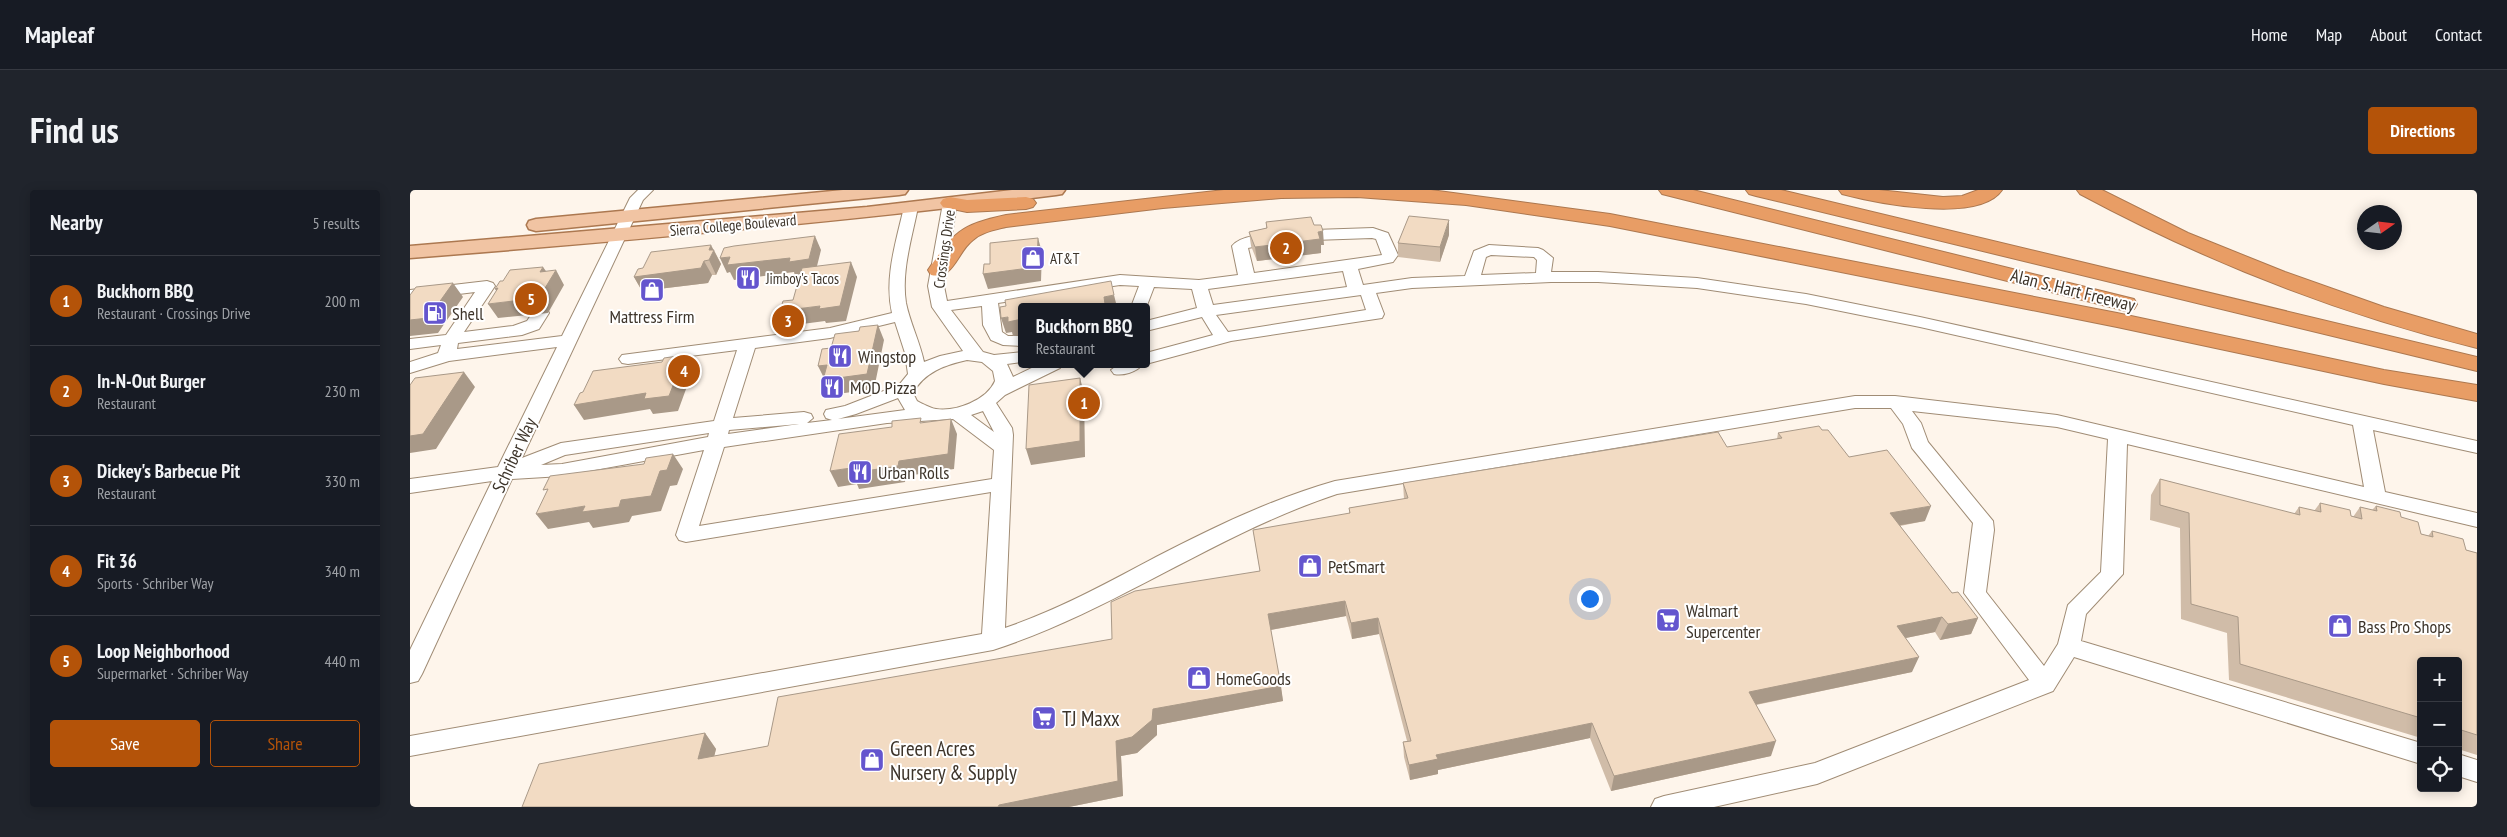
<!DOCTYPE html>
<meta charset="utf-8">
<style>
body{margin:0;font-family:"PT Sans Narrow",sans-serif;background:#20242c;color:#f1f3f6}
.controls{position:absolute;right:15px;bottom:15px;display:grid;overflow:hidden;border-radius:5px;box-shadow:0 2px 12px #0003}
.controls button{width:45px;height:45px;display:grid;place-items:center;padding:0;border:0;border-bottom:1px solid #363941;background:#171b24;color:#f1f3f6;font:25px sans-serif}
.compass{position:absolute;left:1947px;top:15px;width:45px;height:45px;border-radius:50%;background:#171b24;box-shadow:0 2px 12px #0003;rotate:76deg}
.you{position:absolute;left:1179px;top:408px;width:18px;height:18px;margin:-12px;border:4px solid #fff;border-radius:50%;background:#1a73e8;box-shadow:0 0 0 8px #1a73e833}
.badge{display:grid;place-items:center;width:32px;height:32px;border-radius:50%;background:#b45309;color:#fff;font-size:16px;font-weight:700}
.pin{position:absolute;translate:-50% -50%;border:2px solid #fff;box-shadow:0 1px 5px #0006}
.popup{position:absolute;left:608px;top:113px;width:132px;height:65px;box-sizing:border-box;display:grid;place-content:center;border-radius:5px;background:#171b24;filter:drop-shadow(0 1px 4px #0005);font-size:16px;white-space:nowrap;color:#9ea1a6}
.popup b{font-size:19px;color:#f1f3f6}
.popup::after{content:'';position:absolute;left:50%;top:100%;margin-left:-10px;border:10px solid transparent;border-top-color:#171b24}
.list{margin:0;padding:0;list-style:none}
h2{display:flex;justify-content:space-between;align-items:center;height:65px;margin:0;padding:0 20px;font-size:21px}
h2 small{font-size:16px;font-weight:400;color:#9ea1a6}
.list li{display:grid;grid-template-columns:32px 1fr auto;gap:15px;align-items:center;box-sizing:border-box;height:90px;padding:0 20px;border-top:1px solid #363941}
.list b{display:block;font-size:19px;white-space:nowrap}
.list p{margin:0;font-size:16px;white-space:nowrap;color:#9ea1a6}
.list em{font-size:16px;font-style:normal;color:#9ea1a6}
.actions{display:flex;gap:10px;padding:15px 20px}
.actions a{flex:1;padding:11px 0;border:1px solid #b45309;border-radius:5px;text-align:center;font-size:18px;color:#b45309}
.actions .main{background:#b45309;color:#fff}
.icon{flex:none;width:28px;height:28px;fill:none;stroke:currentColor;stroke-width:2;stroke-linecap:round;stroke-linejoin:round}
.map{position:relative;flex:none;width:2067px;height:617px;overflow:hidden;border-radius:5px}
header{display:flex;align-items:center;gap:30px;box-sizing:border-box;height:70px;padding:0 25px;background:#171b24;border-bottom:1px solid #363941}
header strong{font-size:24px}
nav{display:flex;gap:28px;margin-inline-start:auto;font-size:18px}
.intro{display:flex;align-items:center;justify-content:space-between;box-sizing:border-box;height:120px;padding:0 30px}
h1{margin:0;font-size:35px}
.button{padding:12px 22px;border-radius:5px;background:#b45309;color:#fff;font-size:18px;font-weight:700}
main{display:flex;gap:30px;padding:0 30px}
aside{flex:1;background:#171b24;border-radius:5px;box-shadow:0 2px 12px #0003}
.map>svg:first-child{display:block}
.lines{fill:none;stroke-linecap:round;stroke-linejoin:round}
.minor-casing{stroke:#a08c75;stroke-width:2}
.major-casing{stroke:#ac7850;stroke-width:3}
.highway-casing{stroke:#ac7850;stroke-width:2}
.minor{fill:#fff;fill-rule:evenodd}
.major{fill:#f1c4a3;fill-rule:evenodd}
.highway{fill:#e89d65;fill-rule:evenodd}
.wall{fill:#d0bca8}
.shaded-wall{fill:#a99988}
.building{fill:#f2dbc3;stroke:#a99988}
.labels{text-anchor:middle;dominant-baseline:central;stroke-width:4;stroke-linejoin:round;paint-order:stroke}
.far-street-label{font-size:15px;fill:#3d342a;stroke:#fff}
.far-poi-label{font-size:15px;fill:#3d342a;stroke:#fff;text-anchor:start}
.street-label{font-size:18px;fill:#3d342a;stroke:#fff}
.poi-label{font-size:18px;fill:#3d342a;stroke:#fff;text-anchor:start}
.near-poi-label{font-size:21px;fill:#3d342a;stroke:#fff;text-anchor:start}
</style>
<header>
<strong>Mapleaf</strong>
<nav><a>Home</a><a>Map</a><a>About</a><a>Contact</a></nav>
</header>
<div class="intro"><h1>Find us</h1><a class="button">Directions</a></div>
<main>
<aside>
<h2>Nearby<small>5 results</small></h2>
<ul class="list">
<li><span class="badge">1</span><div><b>Buckhorn BBQ</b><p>Restaurant · Crossings Drive</p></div><em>200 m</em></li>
<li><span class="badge">2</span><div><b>In-N-Out Burger</b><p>Restaurant</p></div><em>230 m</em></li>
<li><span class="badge">3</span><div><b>Dickey's Barbecue Pit</b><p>Restaurant</p></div><em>330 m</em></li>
<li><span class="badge">4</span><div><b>Fit 36</b><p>Sports · Schriber Way</p></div><em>340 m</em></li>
<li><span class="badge">5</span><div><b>Loop Neighborhood</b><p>Supermarket · Schriber Way</p></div><em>440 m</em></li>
</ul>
<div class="actions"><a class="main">Save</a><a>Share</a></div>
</aside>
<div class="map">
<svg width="2067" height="617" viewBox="0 0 2067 617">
<rect width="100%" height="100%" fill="#fef5eb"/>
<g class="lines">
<defs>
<path id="minor" d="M228,0H243L233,10L216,46L112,268L151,253L304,231L327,160L218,174L212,173L209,169L212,165L420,138L482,123C474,88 486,52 494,17L501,13L508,17C502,48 491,81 496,113C500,133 510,152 514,172L530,166L553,161L522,117L518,96L533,13L540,9L547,13L534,96L537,111L710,85L789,90L828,85L822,56C829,47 858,40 866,50L863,53L838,58L844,83L972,65L966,49L962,48L904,50L896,45L904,40L963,38L978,43L988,65L983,72L948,79L953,95L1002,88L1055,86L1064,61L1079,55L1128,58L1133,60L1143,68L1141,82H1188L1287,88L1396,104L1510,127L2067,251V263L1963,240L1975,302L2067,323V337L1717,254L1713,384L1676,424L1671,451L2011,553V574L1664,467L1643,501L1407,594L1304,617H1241L1245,609L1254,606L1405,573L1619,490L1554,403L1563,333L1502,258L1493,234L1481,218H1445L927,304C806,344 704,421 583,460L0,566V546L572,444L581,302L276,352L269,350L266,345L294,260L152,286L102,289L12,484L8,491L0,493V460L82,291L0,303V289L88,277L147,157L39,171L0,183V172L28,163L31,155L0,159V149L36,145L65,102L0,110V100L77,91L83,93L85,96L54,142L103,136L117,131L125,119H137L139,123L129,139L112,145L48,153L47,159L152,146L220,8ZM1081,65L1124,67L1127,70L1126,83L1071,85L1076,67ZM933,81L937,97L803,115L798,99ZM1141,92H1188L1287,98L1396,114L1510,137L1943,235L1954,297L1647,225L1485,206H1445L925,291C862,309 804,337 746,367C697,393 648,420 595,438L603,245L602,238L586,213L595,205L650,178L653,174H630L603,187L597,174L612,172V162L584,165L573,162L541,120L572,116L573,135L581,150L593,155L612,156V146H598L592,142L588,113L710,95L729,96L721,117L736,118L744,97L782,99L787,118L736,131V141L792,127L803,145L736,163V174L821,151L972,128L974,124L966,103L1002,98ZM951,105L956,120L818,142L806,125ZM485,132L495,163L498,184L489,195L435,216L416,220L414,224L416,228L422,230L397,233L403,228L401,224L394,222L323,228L345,158L420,148ZM557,170L572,172L583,181L585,191C577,210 546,222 526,219C520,218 513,214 507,211L503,203C514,182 535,175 557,170ZM488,208L495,220L428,229L446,224ZM573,221L584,242L561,225ZM1502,221L1647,237L1698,249L1691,382L1658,415L1648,454L1634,476L1576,402L1584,340L1583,331L1518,252L1511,233ZM543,229L584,260L582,289L289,336L314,257L477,233ZM389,234L318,244L319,240ZM299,243L298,247L152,274L131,275L155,265Z
M709,174H733C727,182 713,186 704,184L701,180Z
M2048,564L2067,570V592L2048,586Z"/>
<path id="major" d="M433,0H498L495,4L489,5L126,41L119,39L117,35L119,31L126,29Z
M602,0H655L652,4L646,5C431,32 216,51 0,68V56L457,17Z"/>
<path id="highway" d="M814,0H1021L1200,24L1707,123L1974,180L2067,195V211L1974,194L1707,137L1200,36L1056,15L947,7L871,8L753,18L596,37C584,40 572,42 563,50C547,62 544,90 521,85L518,80C544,42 550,35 596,25Z
M1249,0H1283L1724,109L1727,114L1724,119L1716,121L1252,4Z
M1336,0H1371L2067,167V181L1346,6L1339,4Z
M1429,0H1469L1533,7L1552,6L1568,0H1592C1569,34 1466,13 1432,4Z
M1667,0H1692L1778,43L1875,82L1974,117L2067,144V158C1929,124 1795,71 1670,4Z
M540,7L557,10L616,7L623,9L626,13L623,17L616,19L557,22L533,17L530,13L533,9Z"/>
</defs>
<use href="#minor" class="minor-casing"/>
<use href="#major" class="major-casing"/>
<use href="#highway" class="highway-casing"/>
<use href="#minor" class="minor"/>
<use href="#major" class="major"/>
<use href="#highway" class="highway"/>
</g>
<path class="wall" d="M856,32L904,35L914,55H911V63L847,71L841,56L839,42L856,38Z
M1039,45L1030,72L988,67V53Z
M304,60L311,74L306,85H302L298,93L232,101L224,87L233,78Z
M1412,240L1439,267L1515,331L1490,336L1542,403L1568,428L1561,444L1530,450L1525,442L1496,448L1502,482L1346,515L1361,566L1201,601L1180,548L1028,580V584L1000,590L994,567L993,552L997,551L969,444L942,449L936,426L861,440L873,511L747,535V545L727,563L711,566L713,606L659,617H112L295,543L306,559L304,566L358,556L702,449L850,381L843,340L939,324V318L994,309L993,293L1317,257L1367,249L1368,243Z
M1750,289L1884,324L1889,317L1904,321L1910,313L1943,327L1950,317L1962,320L1966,316L1991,327L2011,344L2018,346L2022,341L2056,360L2067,363V565L2048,559V471H2011V548L1819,490L1817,443L1771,429L1770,338L1740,330L1741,305Z"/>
<path class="shaded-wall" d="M1039,30V45L1030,72V57Z
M913,41L914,55H911V63L847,71L845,57Z
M405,46L411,60L405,84L385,86L384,82L324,90L320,82L317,83L310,68L320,67L380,68Z
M628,48L632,62L631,91L578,99L573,84Z
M301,55L311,74L306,85L299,70V60Z
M294,71L302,85L298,93L232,101L224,87Z
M441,72L447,87L436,131L416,133L415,131L377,136L370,121L410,116Z
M133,77L141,88L146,80L154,95L138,123L88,128L78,114L94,112L85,99L88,98L130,82Z
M43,93L53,107L28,143L0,146V130Z
M704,105L707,117H679L694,107Z
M598,127L612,129V145L603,146L602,142L596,143L591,128Z
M468,135L474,150L464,199L420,205L413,190H415L408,176Z
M275,165L283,180L268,221L243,224L240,219L174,230L164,215Z
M54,182L65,197L26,259L0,263V246Z
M670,188L674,203L675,267L621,275L616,259Z
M541,229L547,244L544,279L496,286L495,292L449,299L447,294L428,297L420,281L489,271Z
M263,264L273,279L267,295L260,296L251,321L222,326L219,332L183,338L179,332L138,339L126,324L211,310L250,281Z
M1521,316L1515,331L1474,338L1480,323Z
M935,411L936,426L860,440L858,424Z
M1532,427L1525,442L1481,451L1487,436Z
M968,428L969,444L942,449L941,433Z
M1568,428L1561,444L1530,450L1538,434Z
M1509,467L1502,482L1334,517L1339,502Z
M871,496L873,511L747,535V545L727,563L711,566L713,606L659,617H588L589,615L706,551L743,519Z
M1182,533L1180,548L1028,580V584L1000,590L999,575L1026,565Z
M295,543L306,559L300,584L288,569Z
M1366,551L1361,566L1201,601L1204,586Z"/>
<path class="building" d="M999,26L1039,30L1030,57L988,53Z
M901,27L904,35H911L913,41L908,42L910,49L845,57L839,42L857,38L856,32Z
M405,46L399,69L379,72L380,68L317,75L320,67L310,68L314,58L324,56Z
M628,48L627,77L573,84L574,74H580V53Z
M301,55L299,60H304L299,70L294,71L291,78L224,87L228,79L233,78L241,62Z
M441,72L430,116L409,119L410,116L370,121L373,111L383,110L392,78Z
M133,77L130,82L146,80L129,108L78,114L88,98L85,99L90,91H93L100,80Z
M701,91L704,105L694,107L695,114L679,117H612V129L598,132V127L591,128L590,117L596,116L595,110Z
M43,93L18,128L0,130V105L6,97Z
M468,135L457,184L413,190L417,175L408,176L412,159L421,158L425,144L449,141L450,137Z
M275,165L259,206L234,209L236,203L164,215L170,203L173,202L183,181L252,172L254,168Z
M54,182L13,244L0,246V195L5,188Z
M670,188V251L616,259L619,195Z
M511,228L510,233L541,229L538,264L489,271L488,276L442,283L441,278L420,281L429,244L482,237V231Z
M1409,236L1412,240H1418L1439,267L1477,260L1521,316L1480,323L1542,403L1548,402L1568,428L1538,434L1532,427L1487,436L1509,467L1339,502L1366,551L1204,586L1182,533L1026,565L1028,569L999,575L993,552L1001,551L968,428L941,433L935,411L858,424L871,496L743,519L742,530L722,547L706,551L708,591L589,615L588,617H112L129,574L295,543L288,569L358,556L368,507L702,449L701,412L725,401L850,381L843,340L940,323L939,318L998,308L993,293L1308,242L1317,257L1372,248L1368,243Z
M263,264L257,280L250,281L241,306L211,310L209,317L172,322L175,316L126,324L138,299L133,300L140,286L234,274L236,268Z
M1750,289L1890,325L1889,317L1911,322L1910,313L1940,320L1941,326L1952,329L1950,317L1967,321L1966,316L1990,322L1991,327L2008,332L2011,344L2023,347L2022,341L2053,349L2056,360L2067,363V545L2048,539V471H2011V528L1830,474L1828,427L1781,414L1779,323L1750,315Z"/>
<defs>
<symbol id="shop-square" viewBox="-11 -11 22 22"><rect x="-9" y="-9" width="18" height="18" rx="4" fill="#6455ce" stroke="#fff"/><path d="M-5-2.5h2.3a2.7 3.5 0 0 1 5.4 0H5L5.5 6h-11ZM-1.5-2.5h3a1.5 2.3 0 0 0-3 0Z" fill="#fff"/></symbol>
<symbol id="restaurant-square" viewBox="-11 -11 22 22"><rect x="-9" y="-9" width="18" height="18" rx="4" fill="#6455ce" stroke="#fff"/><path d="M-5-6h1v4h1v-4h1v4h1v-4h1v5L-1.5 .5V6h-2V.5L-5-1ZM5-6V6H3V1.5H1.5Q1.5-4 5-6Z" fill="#fff"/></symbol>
<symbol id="fuel-square" viewBox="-11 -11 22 22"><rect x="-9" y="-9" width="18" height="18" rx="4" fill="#6455ce" stroke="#fff"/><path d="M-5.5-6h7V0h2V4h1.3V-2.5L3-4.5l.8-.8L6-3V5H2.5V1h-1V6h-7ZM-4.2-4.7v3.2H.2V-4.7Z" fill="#fff"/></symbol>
<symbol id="supermarket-square" viewBox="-11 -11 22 22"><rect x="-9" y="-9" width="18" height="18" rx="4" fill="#6455ce" stroke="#fff"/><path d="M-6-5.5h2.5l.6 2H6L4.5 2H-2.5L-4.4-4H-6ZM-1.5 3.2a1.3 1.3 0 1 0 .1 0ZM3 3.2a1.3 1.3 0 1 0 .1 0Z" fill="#fff"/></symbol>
</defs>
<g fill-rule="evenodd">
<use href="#shop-square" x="609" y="54" width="28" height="28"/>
<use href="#restaurant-square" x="324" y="74" width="28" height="28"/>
<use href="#shop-square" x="228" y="86" width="28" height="28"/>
<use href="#fuel-square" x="11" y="109" width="28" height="28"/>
<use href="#restaurant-square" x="416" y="152" width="28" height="28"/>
<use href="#restaurant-square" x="408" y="183" width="28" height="28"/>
<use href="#restaurant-square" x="436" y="268" width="28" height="28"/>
<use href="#shop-square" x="886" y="362" width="28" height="28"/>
<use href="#supermarket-square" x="1244" y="416" width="28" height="28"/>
<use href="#shop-square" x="1916" y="422" width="28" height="28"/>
<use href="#shop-square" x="775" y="474" width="28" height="28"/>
<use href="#supermarket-square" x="620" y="514" width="28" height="28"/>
<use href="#shop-square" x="448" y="556" width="28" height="28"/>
</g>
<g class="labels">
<g class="far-street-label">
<text transform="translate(323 35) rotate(-5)">Sierra College Boulevard</text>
<text transform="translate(534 59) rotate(-82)">Crossings Drive</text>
</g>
<g class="far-poi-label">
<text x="640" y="68">AT&amp;T</text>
<text x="356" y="88">Jimboy's Tacos</text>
</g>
<g class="street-label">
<text transform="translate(1663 100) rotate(14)">Alan S. Hart Freeway</text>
<text transform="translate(104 265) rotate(-65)">Schriber Way</text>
</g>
<g class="poi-label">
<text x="42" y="123">Shell</text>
<text x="242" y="126" text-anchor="middle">Mattress Firm</text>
<text x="448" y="166">Wingstop</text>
<text x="440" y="197">MOD Pizza</text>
<text x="468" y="282">Urban Rolls</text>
<text x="918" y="376">PetSmart</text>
<text x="1276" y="420">Walmart<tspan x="1276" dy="21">Supercenter</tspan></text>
<text x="1948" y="436">Bass Pro Shops</text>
<text x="806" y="488">HomeGoods</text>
</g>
<g class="near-poi-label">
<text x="652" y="528">TJ Maxx</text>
<text x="480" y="558">Green Acres<tspan x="480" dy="24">Nursery &amp; Supply</tspan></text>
</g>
</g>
</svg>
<div class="controls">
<button>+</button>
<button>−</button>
<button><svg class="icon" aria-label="locate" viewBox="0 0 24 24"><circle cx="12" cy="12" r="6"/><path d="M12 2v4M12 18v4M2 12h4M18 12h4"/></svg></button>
</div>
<svg class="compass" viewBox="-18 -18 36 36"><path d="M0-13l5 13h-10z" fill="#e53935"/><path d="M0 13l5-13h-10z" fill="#9ea1a6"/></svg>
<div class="you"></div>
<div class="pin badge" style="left:674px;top:213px">1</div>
<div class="popup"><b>Buckhorn BBQ</b>Restaurant</div>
<div class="pin badge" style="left:876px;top:58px">2</div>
<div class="pin badge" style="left:378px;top:131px">3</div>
<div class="pin badge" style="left:274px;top:181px">4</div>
<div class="pin badge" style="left:121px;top:109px">5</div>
</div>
</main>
